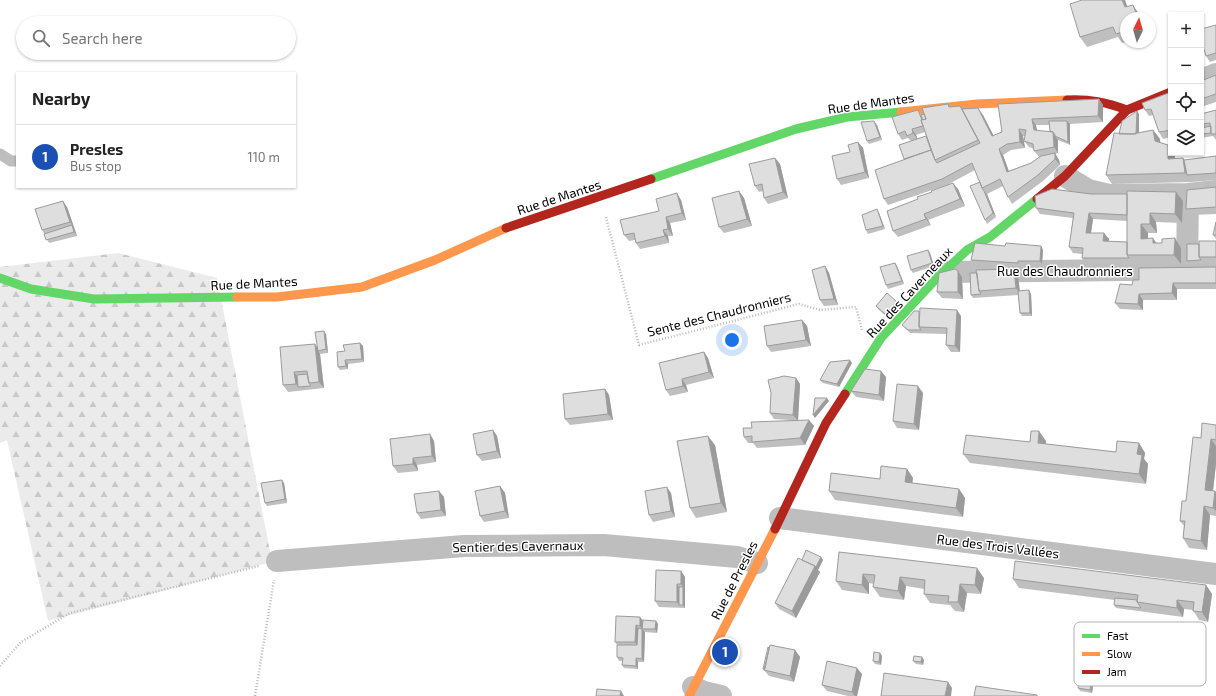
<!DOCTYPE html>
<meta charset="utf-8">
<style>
body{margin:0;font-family:"Exo 2",sans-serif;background:#f6f6f6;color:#222}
.controls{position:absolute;right:12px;top:12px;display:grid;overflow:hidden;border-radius:0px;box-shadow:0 1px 3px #0004}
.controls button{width:36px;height:36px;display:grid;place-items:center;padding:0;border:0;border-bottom:1px solid #e0e0e0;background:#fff;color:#222;font:20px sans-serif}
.compass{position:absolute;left:1120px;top:12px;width:36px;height:36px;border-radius:50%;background:#fff;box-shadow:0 1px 3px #0004;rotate:5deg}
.you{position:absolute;left:732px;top:340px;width:14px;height:14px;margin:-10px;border:3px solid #fff;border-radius:50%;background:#1a73e8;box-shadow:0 0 0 6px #1a73e833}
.badge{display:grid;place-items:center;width:26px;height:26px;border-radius:50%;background:#595959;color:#fff;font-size:13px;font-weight:700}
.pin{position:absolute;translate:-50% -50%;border:2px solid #fff;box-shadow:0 1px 4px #0006}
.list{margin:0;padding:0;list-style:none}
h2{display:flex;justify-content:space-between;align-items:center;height:52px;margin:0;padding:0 16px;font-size:17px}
h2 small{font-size:13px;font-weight:400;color:#767676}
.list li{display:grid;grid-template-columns:26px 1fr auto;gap:12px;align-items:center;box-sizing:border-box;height:64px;padding:0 16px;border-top:1px solid #e0e0e0}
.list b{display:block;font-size:15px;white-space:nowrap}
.list p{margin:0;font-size:13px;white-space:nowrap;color:#767676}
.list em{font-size:13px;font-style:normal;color:#767676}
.icon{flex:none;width:22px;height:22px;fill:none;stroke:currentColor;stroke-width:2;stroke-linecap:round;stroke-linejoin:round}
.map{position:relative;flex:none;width:1216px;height:696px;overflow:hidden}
.search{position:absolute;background:#fff;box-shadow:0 1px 3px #0004;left:16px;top:16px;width:280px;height:44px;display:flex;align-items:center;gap:10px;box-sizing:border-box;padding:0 14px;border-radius:22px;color:#767676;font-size:15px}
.panel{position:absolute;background:#fff;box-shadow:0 1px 3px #0004;left:16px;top:72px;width:280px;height:116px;border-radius:0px}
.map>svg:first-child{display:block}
.forest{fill:url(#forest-firs)}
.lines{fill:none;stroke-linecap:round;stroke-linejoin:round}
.path{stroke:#b9b9b9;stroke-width:2.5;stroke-dasharray:1 2;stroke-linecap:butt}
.lane{stroke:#bebebe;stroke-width:11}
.street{stroke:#bebebe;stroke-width:22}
.fast{stroke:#63d668;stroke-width:9}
.slow{stroke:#ff974d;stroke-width:9}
.jam{stroke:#b3261e;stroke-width:9}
.wall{fill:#bfbfbf;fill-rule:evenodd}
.shaded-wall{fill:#9b9b9b}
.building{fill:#dedede;stroke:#9b9b9b}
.labels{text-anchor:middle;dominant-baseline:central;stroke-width:3;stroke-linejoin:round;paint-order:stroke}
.street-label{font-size:13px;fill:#000;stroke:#fff}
.key{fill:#fff;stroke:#b2b2b2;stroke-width:1}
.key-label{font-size:11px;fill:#000}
</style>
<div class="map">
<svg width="1216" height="696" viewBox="0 0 1216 696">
<defs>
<pattern id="forest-firs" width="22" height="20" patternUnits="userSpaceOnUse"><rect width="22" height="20" fill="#ebebeb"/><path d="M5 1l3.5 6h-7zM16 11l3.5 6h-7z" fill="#c8c8c8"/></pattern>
</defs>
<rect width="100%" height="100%" fill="#fff"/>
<path class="forest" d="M118,253L217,278L272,562L48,621L7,440L0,443V267Z"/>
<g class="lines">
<path class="path" d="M606,217L639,345L799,304L820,310L856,307L862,330
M0,666L21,642L70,613L259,566
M255,696L274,580"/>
<path class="lane" d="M0,154L11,161H17"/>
<path class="street" d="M1201,80L1216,74
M1065,176L1088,190L1109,195L1188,194L1216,191
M1187,269L1188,194
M944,272L1216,269
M780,518L1216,574
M277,561L464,546L604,545L737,557L757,563
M693,687L704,692L721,696"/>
<path class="fast" d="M651,179L796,129L847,117L901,112
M0,278L31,289L94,299L237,297
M845,394L881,338L936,279L967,250L990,237L1037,199"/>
<path class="slow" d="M901,112L977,104L1067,100
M237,297H277L362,287L435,260L506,228
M689,696L775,529"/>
<path class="jam" d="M1067,100C1090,99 1106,102 1127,110
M1037,199L1065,176L1127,110L1171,92
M506,228L651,179
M775,529L826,423L845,394"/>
</g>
<path class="wall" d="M1128,6L1139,14L1141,18H1126V42L1122,43L1118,37L1087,47L1080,37Z
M1216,25V60L1210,62L1206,56Z
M1216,75V102L1201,107V81Z
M1171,92V137L1163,139L1159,132L1153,115L1149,116L1145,110Z
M1099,99L1103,105V122L1070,124V145L1058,140V153L1055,154L1059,160L1060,165L1043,181L1012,204L1008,197L1003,186L987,194L996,217L987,224L985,220L980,182L975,170L947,185L888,205L884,199L904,159L911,141L908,138L902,140L898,134L918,110L922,115L924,114L948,104L950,107L960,106L962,109L983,115L993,136L1002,132L998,104ZM1036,125H1050V131H1037ZM925,132L926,136L918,139L916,135ZM1023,136H1025L1024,141L1029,147L1034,149V151L1039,157L1031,163L1009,171L1003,155L1011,150L1025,148Z
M1216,110V140L1213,136L1201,138V114Z
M1137,111L1139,114V133L1153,130L1160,139V142L1175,154V159L1183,158L1185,161L1216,156V180L1191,182L1112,184L1106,175L1119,134Z
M877,125L882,140L869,144L867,141Z
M858,142L863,148L869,178L841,185L837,179L850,152Z
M775,158L780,164L788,198L768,204L764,198L763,191L759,192L755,186Z
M1216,187V214L1191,215L1186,209Z
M958,189L965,206L928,220L931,225L898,237L893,231Z
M739,191L744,198L752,226L724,233L719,227Z
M1091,194L1183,201L1182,223L1156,222L1157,233H1148V239L1156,243L1181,248V264L1086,265L1082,258V254L1073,253L1069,247L1073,218L1040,214L1036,208ZM1093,219L1127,221V242L1109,241V239L1104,233H1091Z
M681,200L686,220L670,223L673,236H668L669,243L640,249L636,243L635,240L629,241L624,235L659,211Z
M67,207L77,236L49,243L42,230Z
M877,209L879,213L885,229L868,234L866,230Z
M1216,222V239L1213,235Z
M1216,241V263L1189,264L1187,261L1199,244Z
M1005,246H1041L1043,250L1042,264H1020V267L974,264L971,260Z
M930,253L934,266L913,273L911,270Z
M895,263L897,266L904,284L888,289L886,285Z
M825,266L829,273L838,305L824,306L820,300Z
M1216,267V289H1177V300H1143V310L1120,309L1115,303L1132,285L1139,280Z
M1014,269L1018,275L1020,291L1031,294L1032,316H1022L1020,313L1018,295L973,298L971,295L977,273Z
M962,277L963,299L942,298L937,292Z
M897,302L899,305L888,318L878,309L876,306Z
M961,316L960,352H951L946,345V334L910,333L902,325Z
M802,320L807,326L811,346L771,352L767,346Z
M326,334L328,353L320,354L324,388L288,392L283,385L315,344L317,347Z
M360,343L363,346L364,362L348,364V369L340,370L338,367L345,351Z
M704,352L708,358L714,378L686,385L688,392L670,396L666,390Z
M852,363L839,387L823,383L820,380Z
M886,377L884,401L856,397L851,391Z
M796,378L800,384L798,420L814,426L805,445L757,448L753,443H748L744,437L790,420L774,419L770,413Z
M605,389L609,395L613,420L570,425L565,419Z
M923,393L919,430L897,428L893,421Z
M1216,425V464L1213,491L1216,492V516L1210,515L1207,550L1189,548L1183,538L1184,526L1180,521L1186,501L1201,438Z
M493,430L497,436L501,458L482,461L477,455Z
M430,434L434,441L436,462L417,465L418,471L398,473L393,466Z
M1046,441L1045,444L1116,452L1139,443L1145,453L1144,459L1148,464L1146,484L970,463L963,454L1030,442Z
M715,445L727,512L696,518L690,508Z
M907,469L913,478L912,483L959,489L965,498L963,517L835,500L829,491L880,479Z
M284,483L287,503L267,506L265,503Z
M500,486L505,493L509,518L484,522L480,516Z
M439,491L444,497L446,516L421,519L417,513Z
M671,493L675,517L653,522L649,515Z
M839,552L984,578L981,594L967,593L964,612L955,611L950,605L930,603L924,594V589L906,586L904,600L880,597L873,587L874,584L869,583V594L842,590L836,581Z
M821,557L823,560L818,570L820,572L796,618L779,609L775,603L802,560Z
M681,571L685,577V608L659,607L655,601Z
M1013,579L1206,585L1212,594L1208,622L1199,620L1193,610L1184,609L1183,617L1116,608L1114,605L1115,600L1019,588Z
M640,617L643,620L656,621L658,624L657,633L645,632L644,662H638V669L624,668L622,665L623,661H619L617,657V645L615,642Z
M795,650L800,657L794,682L769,676L763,669Z
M880,653L882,656L881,665L875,664L873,661Z
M924,660L923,665L916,664L913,661Z
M862,674L857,696H848L827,691L822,685Z
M1093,686L1092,693L1080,691L1078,688Z"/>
<path class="shaded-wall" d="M1122,0H1125L1131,17L1125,7Z
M1133,5L1139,14L1141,18H1138L1137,16Z
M1099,99L1103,105V122L1098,116Z
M978,108L983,115L997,142L992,136Z
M1137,111L1139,114V144L1136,140Z
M1032,119L1036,125L1038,137L1034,130Z
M874,121L877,125L882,140L880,137Z
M1067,121L1070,124V145L1068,142Z
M912,129L916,135L918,140L913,133Z
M1019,129L1023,136L1025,148L1020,142Z
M1153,130L1160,139L1161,150L1155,141Z
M1053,132L1057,137L1055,136L1058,140V153L1054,147Z
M858,142L863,148L869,178L865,172Z
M1168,145L1171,149V153H1174L1175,154L1174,168L1168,159Z
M999,149L1003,155L1011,178L1007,172Z
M1055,153L1059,160L1060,165L1055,159Z
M775,158L780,164L788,198L783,192Z
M1183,158L1189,167L1187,175L1185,173Z
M953,183L958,189L965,206L960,199Z
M739,191L744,198L752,226L747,219Z
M985,191L987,194L996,217L993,213Z
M1176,192L1183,201L1182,223L1175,214Z
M677,193L681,200L686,220L682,213Z
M63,201L67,207L77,236L74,232L72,225L70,222Z
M877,209L879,213L885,229L883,226Z
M1089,213L1093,219L1090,239L1086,233Z
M1150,213L1156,222L1157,233L1150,224Z
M924,214L928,220L931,225L926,219Z
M666,217L670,223L673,236L668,229Z
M1141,224L1148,233V248L1141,239Z
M663,230L668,236L669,243L665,236Z
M1104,233L1109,239L1108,248L1103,241Z
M1153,238L1160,248L1153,243Z
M1175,238L1181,248V264L1174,255Z
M1041,246L1043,250L1042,264L1040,261Z
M928,250L930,253L934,266L932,263Z
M895,263L897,266L904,284L902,281Z
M825,266L829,273L838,305L834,299Z
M1014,269L1018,275L1020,294L1016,288Z
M958,271L962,277L963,299L958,292Z
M1173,283L1177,289V300L1172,293Z
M1029,290L1031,294L1032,316L1030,313Z
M1139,294L1143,300V310L1138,304Z
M897,302L899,305L888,318L885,314Z
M957,310L961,316L960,352L955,346Z
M802,320L807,326L811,346L806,340Z
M324,331L326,334L328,353L326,349Z
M360,343L363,346L364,362L362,359Z
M315,344L319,350L318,351L320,354L324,388L319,382Z
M704,352L708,358L714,378L709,372Z
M345,360L348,364V369L346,366Z
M850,360L852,363L839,387L837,384Z
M881,371L886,377L884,401L879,395Z
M294,372L299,379L298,387L296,384Z
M796,378L800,384L798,421L793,415Z
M682,379L686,385L688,392L683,386Z
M918,386L923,393L919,430L914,424Z
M605,389L609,395L613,420L608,414Z
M827,398L829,401L815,418L813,415Z
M809,420L814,426L805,445L800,438Z
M493,430L497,436L501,458L497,451Z
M1039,431L1046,441L1045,452L1038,443Z
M430,434L434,441L436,462L432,456Z
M708,436L715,445L727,512L721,503Z
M1211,439L1216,446V464L1212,499L1205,490Z
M1139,443L1145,453L1144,459L1148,464L1146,484L1139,474L1137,454Z
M413,458L417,465L418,471L413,464Z
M907,469L913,478L911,491L905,482Z
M282,480L284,483L287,503L285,499Z
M500,486L505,493L509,518L505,511Z
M667,487L671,493L675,517L671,511Z
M959,489L965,498L963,517L956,508Z
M439,491L444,497L446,516L441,510Z
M1215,491L1216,492V511L1213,508Z
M1204,506L1210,515L1207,550L1201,541Z
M821,557L823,560L818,570L820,572L796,618L792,611L815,566Z
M977,568L984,578L981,594L975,585Z
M681,571L685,577V590L681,584Z
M863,574L869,583V594L862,585Z
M900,577L906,586L904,600L898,591Z
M677,584L681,590L679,605L677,602Z
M960,584L967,593L964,612L958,602Z
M1206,585L1212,594L1208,622L1202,612Z
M683,587L685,590V608L683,605Z
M1177,600L1184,609L1183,617L1177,608Z
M640,617L645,624L642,629L640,626Z
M656,621L658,624L657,633L655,629Z
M636,625L640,632L639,649L635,642Z
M642,629L645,632L644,662L642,659Z
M795,650L800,657L794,682L790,676Z
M880,653L882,656L881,665L879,662Z
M922,657L924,660L923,665L921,662Z
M636,658L638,662V669L636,666Z
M857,668L862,674L857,696H855L852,692Z
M948,682L952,688L951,696H945Z
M1091,683L1093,686L1092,693L1090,690Z
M621,691L624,696H620Z"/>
<path class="building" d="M1082,0H1122L1125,7L1133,5L1137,16L1129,18H1126V31L1116,34L1113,27L1080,37L1070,4Z
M1216,25V53L1206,56L1201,40V29Z
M1216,75V94L1201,99V81Z
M1171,92V130L1159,132L1151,109L1145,110L1142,103Z
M1099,99L1098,116L1032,119L1034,130L1053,132L1054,147L1034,151L1033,144L1024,141L1026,130L1019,129L1020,142L1007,144L999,149L1007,172L1031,163L1041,156L1055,153V159L1038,175L1008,197L1000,179L982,188L972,163L942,179L884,199L875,170L931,150L935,160L937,163L980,143L962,109L978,108L992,136L1002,132L998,104Z
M948,104L949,107L960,106L978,140L935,160L921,120L926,119L922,108Z
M918,110L922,120H921L923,126L912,129L913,133L907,136L905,131L898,134L892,117Z
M1216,110V134H1211L1210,123L1201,124V114Z
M1137,111L1136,134H1119L1122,121Z
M924,114L926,119L923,120L921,115Z
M874,121L880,137L867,141L861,122Z
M1049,121H1067L1068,142L1055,136V135L1053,132L1050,131Z
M1211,126V133L1201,134V128Z
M1153,130L1155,141L1168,145V159L1183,158L1185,173L1106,175L1114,133L1132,134Z
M926,136L931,150L904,159L899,145Z
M858,142L865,172L837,179L832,156L850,152L848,145Z
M1216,156V173L1187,175L1184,160Z
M775,158L783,192L764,198L762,184L755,186L749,164Z
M980,182L982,188L984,191L993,213L985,220L970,186Z
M953,183L960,199L924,214L926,219L893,231L887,211L918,199L917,197L932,192L931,191Z
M1216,187V207L1186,209L1187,190Z
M1052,189L1091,194H1127V215L1089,213L1086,233H1104L1103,241L1127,242V255L1129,258H1082L1083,248L1069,247L1074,213L1036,208L1035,196Z
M739,191L747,219L719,227L712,198Z
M1127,191L1176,192L1175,214L1150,213V224H1141V239L1153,238V243H1162V239L1175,238L1174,255H1127Z
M677,193L682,213L666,217L668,229L663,230L665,236L636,243L634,233L624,235L620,220L659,211L656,199Z
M63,201L70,222L42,230L35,209Z
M877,209L883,226L866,230L862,215Z
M1216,222V235H1213Z
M72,225L74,232L46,240L44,234Z
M1199,241H1216V257H1199Z
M975,243L1005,246L1006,243L1041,246L1040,261H1018V263L971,260Z
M1187,244H1199V257L1201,260L1187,261Z
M928,250L932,263L911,270L907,256Z
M895,263L902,281L886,285L880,267Z
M825,266L834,299L820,300L812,270Z
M1216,267V283H1173L1172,293L1139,294L1138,304L1115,303L1120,284L1132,285L1133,280H1139V268Z
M955,269L958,271V292H937L939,273Z
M1014,269L1016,288L979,291L976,270Z
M970,273H977L979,291L981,294L971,295Z
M1029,290L1030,313H1020L1018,291Z
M887,293L897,302L885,314L876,306Z
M920,308L957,310L955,346L946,345L947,328L919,327Z
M914,311H919V327L921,330H908L902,325Z
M802,320L806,340L767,346L764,326Z
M324,331L326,349L318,351L315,332Z
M360,343L362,359L345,360L346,366L338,367L337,352L345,351L343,345Z
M315,344L319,382L309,383L307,371L294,372L296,384L283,385L280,347Z
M704,352L709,372L682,379L683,386L666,390L659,363Z
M850,360L837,384L820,380L830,362Z
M865,369L881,371L879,395L851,391Z
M307,374L309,383L311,386L298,387L297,375Z
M784,376L796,378L793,415L770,413L771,393L768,380Z
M897,384L918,386L914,424L893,421Z
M605,389L608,414L565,419L563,394Z
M815,398H827L813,415Z
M809,420L800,438L752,442V436L744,437L743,428H752L751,422Z
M1202,423L1216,425V440L1211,439L1205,490L1215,491L1213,508L1204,506L1201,541L1183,538L1185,521H1180L1182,501H1186L1193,437L1201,438Z
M493,430L497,451L477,455L473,434Z
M1031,431H1039L1038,443L1116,452L1117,441L1139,443L1137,454L1142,455L1139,474L963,454L966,435L1030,442Z
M430,434L432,456L413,458V464L393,466L390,439Z
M708,436L721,503L690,508L677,441Z
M881,466L907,469L905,482L959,489L956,508L829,491L831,473L880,479Z
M282,480L285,499L265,503L261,483Z
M500,486L505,511L480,516L475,491Z
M667,487L671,511L649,515L645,491Z
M439,491L441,510L417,513L414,494Z
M806,550L821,557L816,567L815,566L802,560Z
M839,552L977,568L975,585L960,584L958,602H948L949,596L924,594L925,580L900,577L898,591L873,587L875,575L863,574L862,585L836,581Z
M798,558L815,566L792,611L775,603Z
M1015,561L1206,585L1202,612L1193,611L1194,602L1177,600V608L1137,602L1138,595L1013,579Z
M656,570L681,571V584H677V602L655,601Z
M679,587H683V605H679Z
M1115,598L1137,600V602L1141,608L1114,605Z
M616,616L640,617V626L636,625L635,642H615Z
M643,620L656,621L655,629H642V659L636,658V666L622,665L623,658L617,657V645H637L638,628L642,629Z
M770,645L795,650L790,676L764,670Z
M768,647L769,648L765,669H763Z
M874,652L880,653L879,662L873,661Z
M914,656L922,657L921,662L913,661Z
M827,661L857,668L852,692L822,685Z
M884,673L948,682L945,696H881Z
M1079,681L1091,683L1090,690L1078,688Z
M976,686L1037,695V696H974Z
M597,689L621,691L620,696H596Z"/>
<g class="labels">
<g class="street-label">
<text transform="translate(871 103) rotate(-8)">Rue de Mantes</text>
<text transform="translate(559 197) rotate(-18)">Rue de Mantes</text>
<text x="1065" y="271">Rue des Chaudronniers</text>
<text transform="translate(254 283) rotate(-3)">Rue de Mantes</text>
<text transform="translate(909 292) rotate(-47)">Rue des Caverneaux</text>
<text transform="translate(719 314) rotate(-14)">Sente des Chaudronniers</text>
<text transform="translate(518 546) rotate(-1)">Sentier des Cavernaux</text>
<text transform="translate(998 546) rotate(7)">Rue des Trois Vallées</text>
<text transform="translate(734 580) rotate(-63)">Rue de Presles</text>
</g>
</g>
<rect x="1074" y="622" width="132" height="64" rx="6" class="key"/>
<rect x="1082" y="634" width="18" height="4" fill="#63d668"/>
<rect x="1082" y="652" width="18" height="4" fill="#ff974d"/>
<rect x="1082" y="670" width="18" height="4" fill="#b3261e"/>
<g class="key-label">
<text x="1107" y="640">Fast</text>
<text x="1107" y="658">Slow</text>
<text x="1107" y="676">Jam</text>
</g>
</svg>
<div class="controls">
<button>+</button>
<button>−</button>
<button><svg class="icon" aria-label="locate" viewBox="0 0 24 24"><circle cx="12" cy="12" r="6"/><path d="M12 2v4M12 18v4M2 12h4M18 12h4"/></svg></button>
<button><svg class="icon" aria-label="layers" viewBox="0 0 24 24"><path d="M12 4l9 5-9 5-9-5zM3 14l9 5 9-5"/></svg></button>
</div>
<svg class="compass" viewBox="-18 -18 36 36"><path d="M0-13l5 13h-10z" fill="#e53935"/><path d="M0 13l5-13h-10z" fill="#767676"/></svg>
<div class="you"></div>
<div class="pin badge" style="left:725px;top:652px;background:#1a4fb4">1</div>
<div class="search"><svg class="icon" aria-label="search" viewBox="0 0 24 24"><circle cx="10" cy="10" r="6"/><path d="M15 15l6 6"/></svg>Search here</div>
<section class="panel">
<h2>Nearby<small></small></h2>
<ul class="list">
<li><span class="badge" style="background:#1a4fb4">1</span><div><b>Presles</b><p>Bus stop</p></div><em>110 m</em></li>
</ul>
</section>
</div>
